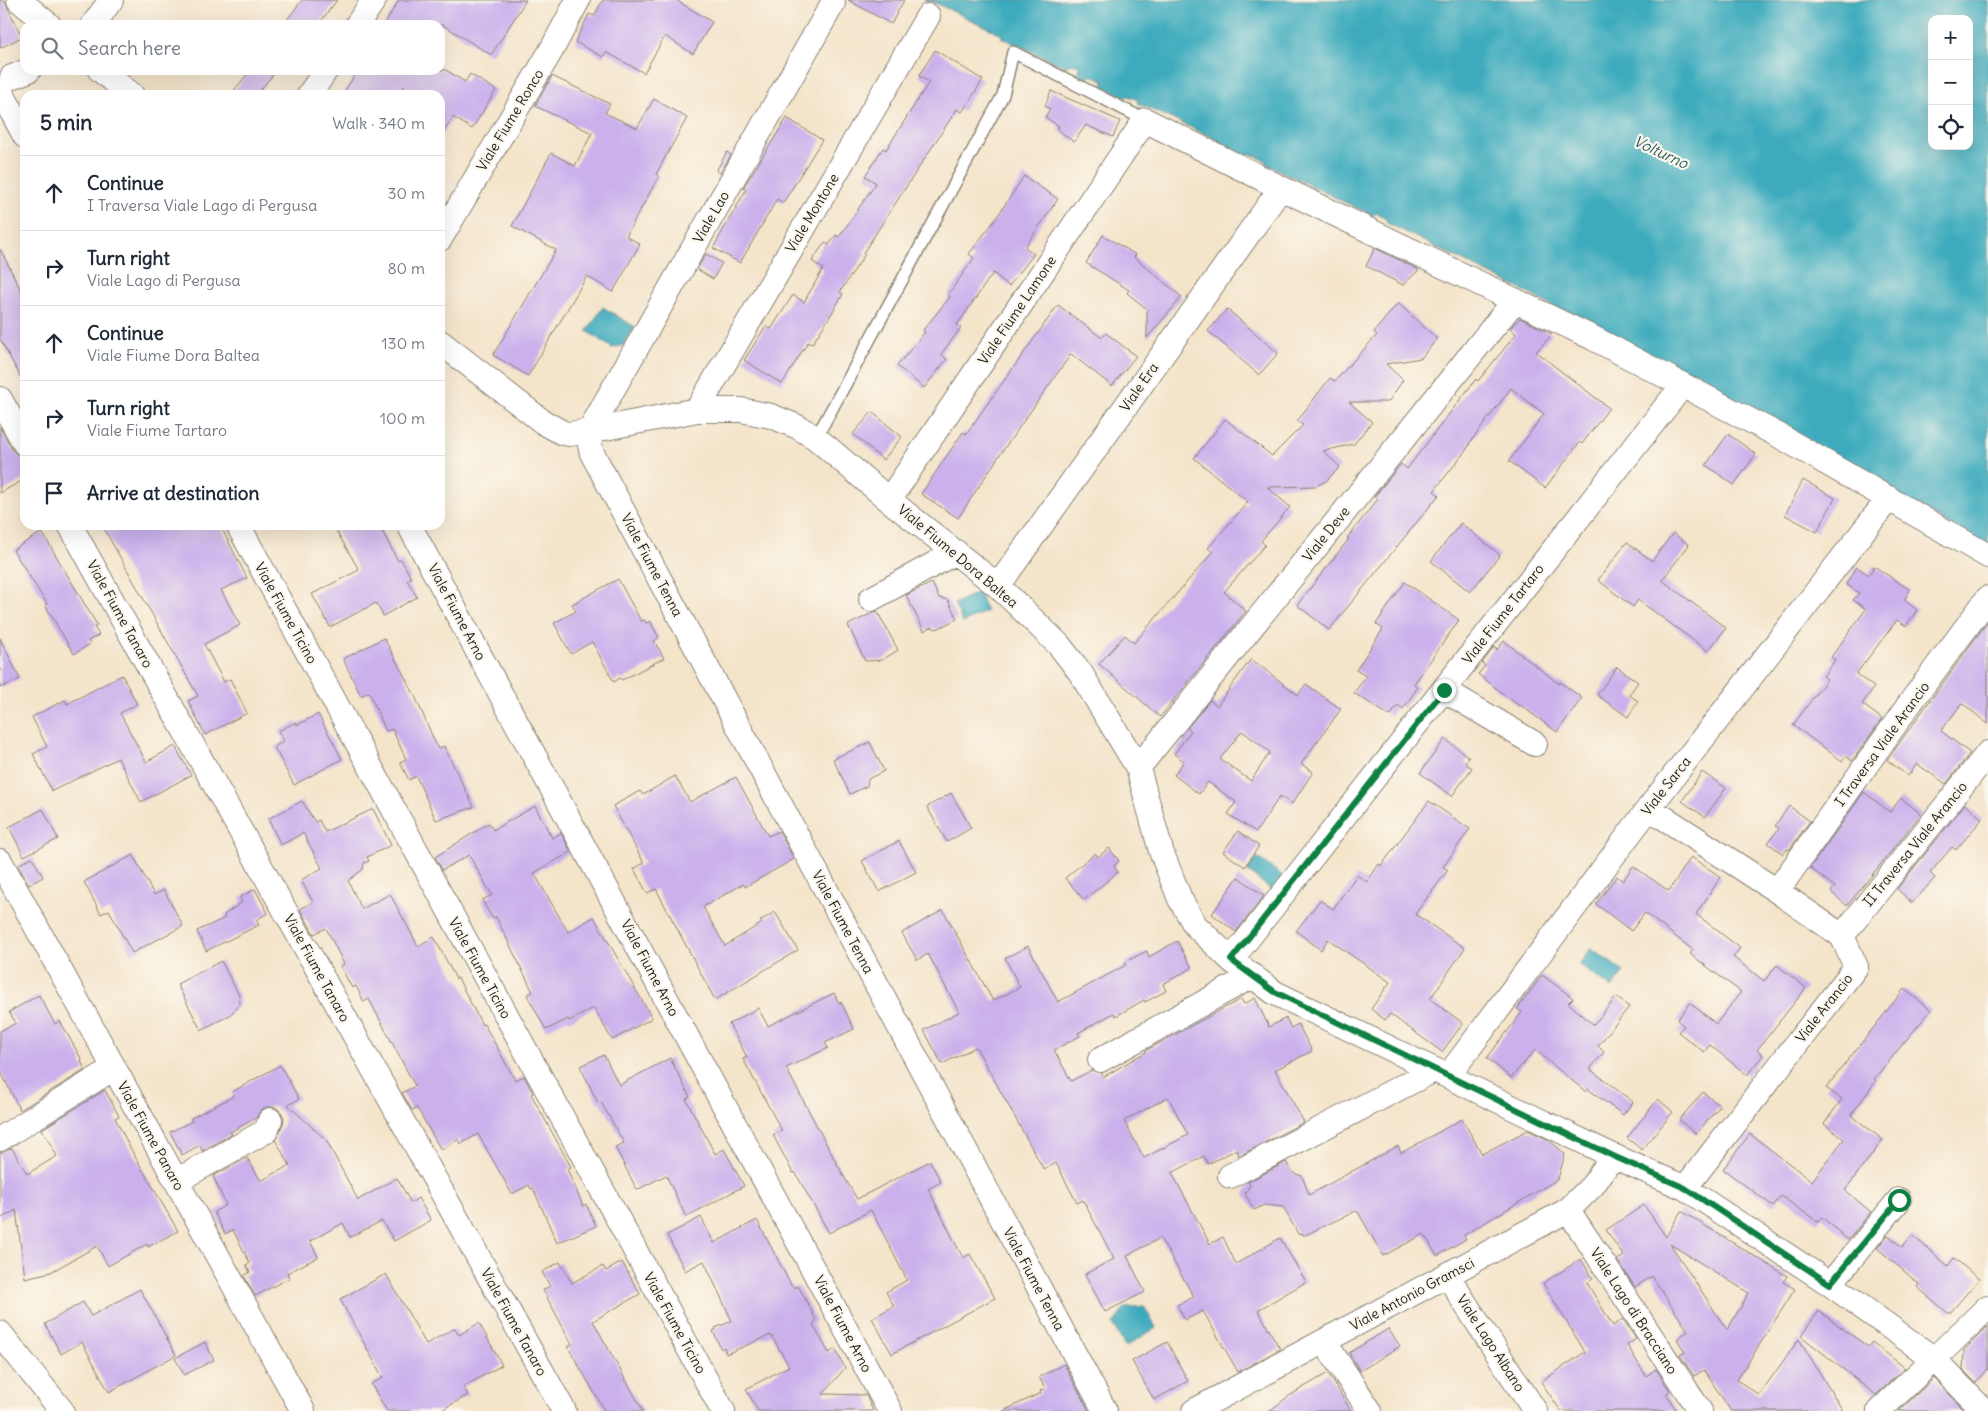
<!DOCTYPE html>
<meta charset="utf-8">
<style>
body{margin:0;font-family:Delius,sans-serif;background:#f6f6f7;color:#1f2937}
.controls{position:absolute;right:15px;top:15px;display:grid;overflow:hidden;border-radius:10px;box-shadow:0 5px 20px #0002}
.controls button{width:45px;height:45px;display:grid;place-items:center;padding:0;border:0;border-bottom:1px solid #e0e1e3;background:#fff;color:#1f2937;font:25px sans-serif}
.stop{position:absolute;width:15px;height:15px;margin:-11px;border:4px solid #0b8043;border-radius:50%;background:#fff}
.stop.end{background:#0b8043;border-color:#fff;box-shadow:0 1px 5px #0008}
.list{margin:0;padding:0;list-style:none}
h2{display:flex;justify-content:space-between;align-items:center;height:65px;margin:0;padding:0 20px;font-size:21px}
h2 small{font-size:16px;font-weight:400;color:#747a83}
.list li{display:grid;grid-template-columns:32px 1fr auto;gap:15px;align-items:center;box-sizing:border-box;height:75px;padding:0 20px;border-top:1px solid #e0e1e3}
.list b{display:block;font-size:19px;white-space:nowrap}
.list p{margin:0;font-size:16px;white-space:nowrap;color:#747a83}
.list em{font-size:16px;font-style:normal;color:#747a83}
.icon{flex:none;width:28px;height:28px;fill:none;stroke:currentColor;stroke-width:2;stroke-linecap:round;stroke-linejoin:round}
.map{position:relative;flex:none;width:1988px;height:1411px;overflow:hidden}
.search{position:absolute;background:#fff;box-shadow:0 5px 20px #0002;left:20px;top:20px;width:425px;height:55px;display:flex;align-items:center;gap:12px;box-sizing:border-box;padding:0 18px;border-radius:15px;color:#747a83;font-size:19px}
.panel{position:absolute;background:#fff;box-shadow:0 5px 20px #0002;left:20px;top:90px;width:425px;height:440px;border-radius:15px}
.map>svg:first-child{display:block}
.water{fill:#3eabbd;stroke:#2d646c;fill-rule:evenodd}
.building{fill:#cab1ec;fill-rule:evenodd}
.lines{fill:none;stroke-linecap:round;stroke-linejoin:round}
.lane-casing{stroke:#888073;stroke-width:14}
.street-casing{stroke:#888073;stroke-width:26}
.lane{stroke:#fff;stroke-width:11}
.street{stroke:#fff;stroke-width:24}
.route{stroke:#0b8043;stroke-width:6}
.labels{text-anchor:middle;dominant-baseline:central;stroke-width:4.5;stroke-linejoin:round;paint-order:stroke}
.street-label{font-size:14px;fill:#1c1c1c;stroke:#fbf7ec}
.water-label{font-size:15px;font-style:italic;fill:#2b5c64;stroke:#fbf7ec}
</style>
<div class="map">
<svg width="1988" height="1411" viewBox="0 0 1988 1411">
<rect width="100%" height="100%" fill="#fbf7ec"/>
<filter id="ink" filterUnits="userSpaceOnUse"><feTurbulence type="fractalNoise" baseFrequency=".02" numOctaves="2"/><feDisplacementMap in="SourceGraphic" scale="10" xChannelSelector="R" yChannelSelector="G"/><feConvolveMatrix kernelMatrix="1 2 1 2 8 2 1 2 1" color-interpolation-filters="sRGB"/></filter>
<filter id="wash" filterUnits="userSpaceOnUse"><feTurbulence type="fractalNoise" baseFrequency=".0096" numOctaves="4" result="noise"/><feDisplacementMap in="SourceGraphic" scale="20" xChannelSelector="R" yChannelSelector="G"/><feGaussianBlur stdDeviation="1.12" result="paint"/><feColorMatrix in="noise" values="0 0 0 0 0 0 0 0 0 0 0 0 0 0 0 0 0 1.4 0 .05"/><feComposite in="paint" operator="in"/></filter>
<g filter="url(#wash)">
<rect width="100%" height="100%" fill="#f4e4ca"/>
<path class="water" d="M924,0H1988V546L1528,293L1387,223L1386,219L1377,212L1373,216L1266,164V161L1249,153L1247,157L1207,135L1137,103L1138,100L1128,96L1126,98L1103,86L1104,80L1091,75L1088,79L1078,74L1080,67L1076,64L1063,66L1002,38L1001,34L931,1L928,2ZM1932,19H1969V146H1932Z
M603,307L635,327L624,345L612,348L587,331Z
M978,592L987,611L963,623L954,604Z
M1257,857L1287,879L1277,894L1247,871Z
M1591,948L1624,972L1612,988L1579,965Z
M1144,1306L1156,1328L1125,1347L1113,1324L1125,1308Z"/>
<g id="blocks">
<path class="building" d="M0,0H4L22,37L0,48Z
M302,0H337L318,25H283Z
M399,0H526L491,55L443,25H384Z
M603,0H676L712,22L693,54L665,36L644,73L606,52L603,57L575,42L589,14L594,16Z
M848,0H904L891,24Z
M935,50L983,80L962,112L957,109L863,253L865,254L840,292L843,294L829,318L812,344L808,342L782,384L744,360L766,326L771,329L793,295L804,302L823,269L812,261L825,242L829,245L836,235L839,237L876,183L865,176L883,148L886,150L929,82L919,76Z
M251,70H277L256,95H230Z
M358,70H446L465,82L470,74L496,90L472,129L453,117L440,138V95H418L404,86L398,95H342Z
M552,76L610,104L605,113L637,128L654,99L687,118L656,174L659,176L626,236L640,244L613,292L587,276L528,376L493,355L556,250L512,226L551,153L575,166L592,133L535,106Z
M1051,91L1120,121L1113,137L1086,125L1074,142L1057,129L1059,126L1045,117L1050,109L1045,106Z
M787,118L822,140L783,203L777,199L740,263L713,248L746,190L743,188Z
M727,152L731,155L720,173L716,171Z
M1024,176L1058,199L1025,247L1034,254L1009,286L993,273L957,325L961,328L941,354L947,359L924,388L897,366L925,332L923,330L950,297L948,295L974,258L969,254L995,220Z
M1103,235L1136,255L1134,257L1182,297L1147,338V309L1127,293L1129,290L1086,263Z
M1375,248L1419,270L1403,285L1366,266Z
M0,249L25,298V385L0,339Z
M706,254L722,263L713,279L697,269Z
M1398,303L1437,339L1421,358L1386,364L1403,380L1388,402H1349L1372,422L1354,444L1323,451L1340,467L1326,481L1316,486L1267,487L1290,507L1261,541L1265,545L1224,592L1246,611L1160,717L1099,664L1125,635L1134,643L1213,552L1208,548L1248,502L1194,458L1225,419L1272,456L1303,425L1297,421L1330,378L1335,381L1377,335L1374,332Z
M1058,305L1102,338L1106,333L1136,356L1112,386L1071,354L999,456L958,518L921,494L963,432L966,434Z
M1227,309L1278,353L1259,375L1208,331Z
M1520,318L1552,334L1536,352L1609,408L1582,444L1580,442L1545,488L1509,461L1544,414L1511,388L1469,444L1470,445L1434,491L1439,495L1329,630L1297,605L1349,539L1347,538L1378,499L1374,497L1401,464L1407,469L1476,379L1478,381L1516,334L1510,328Z
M872,412L902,437L883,460L853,434Z
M0,427L13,451L21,457L25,465V479L0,493Z
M1728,434L1756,454L1734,485L1706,465Z
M1803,480L1835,498L1817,532L1785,515Z
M1461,523L1500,555L1470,592L1431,561Z
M102,525H220L247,578L221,590L240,625L204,644L224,682L230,679L247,713L205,735L188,701L198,696Z
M333,525H379L398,561L401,559L411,578L407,580L417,597L383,616L376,603L330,627L312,594L359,570Z
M42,532L97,625L94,627L99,635L88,641L90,644L74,654L45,605L47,604L13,550Z
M1673,533L1689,545L1662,580L1726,628L1708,651L1638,600L1633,607L1598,580L1627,542L1652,561Z
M1874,566L1910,590L1904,600L1917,610L1906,626L1897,620L1856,674L1874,687L1862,704L1882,719L1852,761L1846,756L1842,761L1793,725L1827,679L1823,676L1835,660L1831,657L1866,609L1853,600L1859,593L1846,584L1857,567L1869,575Z
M618,579L641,621L644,620L646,623L650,621L659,638L654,641L664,658L622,680L620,678L614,682L592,642L571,654L554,623L576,611L572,604Z
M1405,582L1459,620L1414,684L1418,687L1403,709L1398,705L1390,716L1354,693L1366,676L1356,670L1383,629L1376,624Z
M932,583L939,598L948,600L957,619L937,629L931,627L924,631L906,595Z
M877,611L898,650L882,660L865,661L848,625Z
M1988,621V724L1962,703L1941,731L1970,753L1946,784L1917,764L1908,776L1887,760Z
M0,638L20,679L0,688Z
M384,638L414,694L438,749L444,746L474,807L436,820L416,776L409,780L400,762L406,759L392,729L386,731L369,692L361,696L343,659Z
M1504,641L1559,684L1560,682L1582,698L1557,732L1520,705L1519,706L1478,674L1485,666L1482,663L1494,647L1497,650Z
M1251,659L1298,695L1306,684L1341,709L1301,764L1313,772L1292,804L1280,796L1256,832L1228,814L1236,802L1208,782L1199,794L1174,775L1184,761L1174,754L1191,731L1187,728L1210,700L1217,706ZM1242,731L1270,752L1251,781L1220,759Z
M1617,667L1638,682L1629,695L1638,701L1628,717L1597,695Z
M122,675L137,704L120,713L146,762L175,746L191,775L141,802L118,758L52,791L33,754L47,747L32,717L65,700L67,704Z
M318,714L342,759L294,785L274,747L284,741L278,731L296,722L297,725Z
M1445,739L1469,757L1465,763L1472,768L1452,796L1420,773Z
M870,742L884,771L868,779L867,786L850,794L833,759Z
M1702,772L1726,788L1705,817L1682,801Z
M675,776L690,802L736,777L768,836L779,831L794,859L745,887L743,884L703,907L725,946L762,923L760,921L775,912L798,950L715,1000L656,889L647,893L634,869L644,863L613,806L640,791L643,795Z
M1864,792L1890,812L1901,798L1921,814L1847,906L1831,892L1835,887L1810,868Z
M951,793L971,828L947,842L927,807Z
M302,801L315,822L319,820L325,832L373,809L391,845L367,857L369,861L364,863L363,869L348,881L362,909L390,894L418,946L434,937L456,979L458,978L482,1025L484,1024L515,1080L524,1076L533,1093L531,1094L571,1167L567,1169L583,1206L586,1204L596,1226L557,1243L533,1188L531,1189L529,1185L512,1194L478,1134L461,1144L459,1139L441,1150L417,1108L412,1110L402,1093L415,1086L369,999L364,1002L356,986L352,988L340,966L344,964L326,928L314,934L300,909L313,902L301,880L322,868L303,833L281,845L268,819Z
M1429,801L1470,829L1443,867L1448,870L1415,914L1465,948L1430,999L1463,1023L1442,1052L1390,1014L1385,1020L1371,1009L1390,982L1328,939L1321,950L1296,931L1320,900L1333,909L1357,875L1367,882L1379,864L1381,866Z
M1965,804L1982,819L1956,850L1952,847L1930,873L1935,878L1912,903L1897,889Z
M535,806L552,838L561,833L571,852L534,873L568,932L594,917L652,1018L612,1040L594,1008L569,1021L568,1019L546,1030L527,995L533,992L496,917L492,918L482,900L492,895L469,855L442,870L435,857L489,823L493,830Z
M1789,806L1810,821L1789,850L1787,849L1783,854L1768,843L1779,828L1775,826Z
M43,809L58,839L24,856L9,827Z
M1238,831L1259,846L1245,867L1223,852Z
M899,841L916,872L879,892L862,861Z
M1109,848L1119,861L1114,866L1118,872L1084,900L1065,878L1095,853L1098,857Z
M133,855L154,895L164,890L183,926L132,953L109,910L101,914L84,882Z
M32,857L43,877L29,885L18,865Z
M1691,857L1721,877L1696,914L1740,948L1733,957L1764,981L1777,965L1806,988L1757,1050L1763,1055L1747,1075L1710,1045L1704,1052L1678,1032L1684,1026L1677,1020L1690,1003L1716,1024L1741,992L1690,954L1693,950L1645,913L1631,931L1596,904L1617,876L1623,881L1633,866L1669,891Z
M1238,877L1264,896L1236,932L1212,914Z
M255,889L268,913L256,920L259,925L206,951L197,931L225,918L224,915L242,902L240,897Z
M943,910L993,1001L1020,987L1005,958L1028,946L1058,1002L1126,965L1125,962L1147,951L1149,957L1177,941L1192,968L1163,984L1166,991L1145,1002L1144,1000L1116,1016L1114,1013L1078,1033L1080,1036L1054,1050L1071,1081L1092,1070L1102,1073L1103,1077L1146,1052L1145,1051L1241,999L1244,1004L1255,998L1269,1027L1286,1018L1291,1028L1298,1024L1312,1051L1275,1070L1304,1122L1239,1156L1237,1149L1208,1164L1204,1156L1172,1173L1210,1244L1223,1237L1236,1264L1280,1238L1306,1282L1258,1310L1280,1349L1238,1372L1203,1311L1185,1320L1177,1305L1194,1297L1160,1238L1127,1256L1145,1292L1105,1312L1085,1274L1114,1259L1083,1200L1077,1203L1056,1163L1044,1170L976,1047L942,1064L924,1030L959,1012L928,954L917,960L902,933ZM1168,1097L1188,1135L1144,1158L1124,1121Z
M221,961L239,995L240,1004L230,1015L201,1030L177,984Z
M1542,975L1573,998L1568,1003L1594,1025L1616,997L1629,1007L1598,1046L1604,1052L1590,1069L1633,1102L1623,1115L1588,1089L1586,1092L1535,1050L1511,1078L1487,1058L1522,1012L1517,1009Z
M1904,989L1931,1010L1874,1079L1876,1081L1851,1115L1883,1140L1845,1190L1871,1212L1848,1240L1822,1217L1818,1222L1781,1196L1773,1206L1723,1169L1750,1134L1812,1181L1844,1139L1824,1124L1842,1099L1826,1088Z
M834,993L839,1003L841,1002L854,1029L825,1043L828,1048L786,1068L843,1175L857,1199L930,1161L941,1182L928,1189L963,1258L970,1254L995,1298L892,1354L872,1318L894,1306L886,1292L907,1280L871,1210L829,1233L795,1172L793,1173L773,1135L782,1131L743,1059L747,1057L729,1024L758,1008L768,1026Z
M39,995L55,1024L60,1021L82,1060L81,1061L85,1070L20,1110L0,1070V1031L16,1023L9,1012Z
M604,1055L619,1085L670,1058L690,1097L686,1099L715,1154L724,1149L744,1186L686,1217L666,1175L637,1190L615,1147L624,1143L601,1102L598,1103L580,1066Z
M280,1065L299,1099L288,1105L326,1140L358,1200L397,1178L411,1203L418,1198L431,1220L394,1241L382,1221L350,1237L343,1223L310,1241L318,1257L287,1273L289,1278L255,1296L244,1276L250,1272L246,1265L250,1263L233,1230L225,1234L214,1212L226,1205L213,1176L247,1158L261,1181L290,1165L275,1140L283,1124L284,1118L281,1112L275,1107H267L261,1110L256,1118L230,1132L232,1134L202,1151L200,1145L182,1155L170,1132L192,1121L191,1118L234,1096L232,1092Z
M105,1090L119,1116L115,1118L129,1146L178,1231L148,1247L147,1244L108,1266L97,1246L51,1272L25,1278L16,1210L0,1219V1153L12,1148L27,1174L57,1156L42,1129Z
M1703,1092L1720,1106L1696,1134L1679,1120Z
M1658,1099L1673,1112L1642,1150L1627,1138Z
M1462,1119L1482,1154L1528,1130L1549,1140L1565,1154L1558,1179L1464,1235L1466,1239L1437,1256L1424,1234L1383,1256L1358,1212L1356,1211L1305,1235L1298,1234L1283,1207L1264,1205L1254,1210L1245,1194L1250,1185L1248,1182L1286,1162L1293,1173L1302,1176L1309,1195L1398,1146L1401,1153Z
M1644,1205L1666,1237L1681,1211L1787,1276L1783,1282L1795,1289L1737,1380L1759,1395L1799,1339L1843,1411H1731L1704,1370L1694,1376L1680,1355L1685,1352L1677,1339L1688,1331L1652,1276L1635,1287L1617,1260L1624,1256L1606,1230ZM1670,1244L1749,1293L1727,1330L1673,1248Z
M701,1217L714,1243L757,1220L792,1287H799L816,1320L813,1325L829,1353L835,1349L845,1368L823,1394L866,1395L873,1411H758L746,1389L789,1366L771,1335L726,1354L724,1347L721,1349L713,1331L716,1330L715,1328L732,1321L704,1261L685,1271L667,1235Z
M1888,1235L1902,1247L1912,1235L1948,1266L1954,1258L1979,1279L1949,1314L1917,1287L1919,1284L1877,1248Z
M1581,1259L1593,1279L1587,1283L1613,1326L1623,1319L1636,1339L1627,1345L1646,1376L1656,1369L1670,1391L1666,1394L1677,1411H1561L1541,1382L1585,1352L1543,1283Z
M560,1262L572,1283L603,1266L606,1271L622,1262L640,1294L593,1321L643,1411H605L568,1347L572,1344L543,1290L550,1286L542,1272Z
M386,1274L426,1344L455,1328L459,1335L479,1323L502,1365L463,1387L468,1395L440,1411H387L371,1384L383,1378L340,1299Z
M140,1289L176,1355L109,1392L82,1342L61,1354L45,1324L83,1302L91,1316Z
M1819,1311L1868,1347L1872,1342L1905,1368L1876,1395L1801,1336Z
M1988,1326V1369L1976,1383L1963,1370L1964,1350Z
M1388,1329L1400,1346L1360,1371L1349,1353Z
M205,1342L214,1360L184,1375L175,1358Z
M1167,1342L1188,1381L1154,1400L1132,1361Z
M1064,1364L1089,1411H1003L1041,1393L1040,1391L1045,1388L1039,1377Z
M1328,1373L1351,1411H1269L1289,1396Z
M1934,1378L1965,1411H1899Z"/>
</g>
</g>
<g filter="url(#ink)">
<use href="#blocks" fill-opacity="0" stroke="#888073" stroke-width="1"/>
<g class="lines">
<defs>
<path id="lane" d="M816,438L1003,95L1013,52L1145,120"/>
<path id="street" d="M19,0L49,25
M833,3L604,405C594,425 585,431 592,453L1105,1411
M93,25L111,0
M357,25L374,0
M100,70L132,95
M12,77L29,70
M0,90L25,136
M309,95L326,70
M440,239L552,49L578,0
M440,342L543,422L563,433L569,434L590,431L697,410H741L771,416L798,427L816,438L889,500L998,586L1059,645L1080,672L1138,768L1161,851L1180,899L1195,925L1231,960L1275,993L1613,1156L1685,1188L1830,1284L1934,1359L1988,1307
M0,399L25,444
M697,410L928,16
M889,500L1145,120L1281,188L1593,338L1778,435L1988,556
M70,525L564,1411
M238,525L723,1411
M409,525L890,1411
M998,586L1281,188
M871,599L956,552
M1444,690L1535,744
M1138,768L1515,300
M1649,808L1777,891L1842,936L1856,967L1685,1188
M0,861L303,1411
M1777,891L1913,699L1988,598
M1842,936L1988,753
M1231,960L1683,385
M1100,1060L1252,976
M1448,1076L1649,808L1889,498
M0,1139L114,1068
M1230,1176L1434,1070
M176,1181L266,1131L270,1120
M1568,1210L1700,1411
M1448,1275L1461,1297L1535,1411
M1830,1284L1899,1200
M0,1333L62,1411
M1324,1341L1370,1411
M1194,1411L1568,1210L1593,1185L1613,1156
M1879,1411L1934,1359L1984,1411"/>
</defs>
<use href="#lane" class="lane-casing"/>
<use href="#street" class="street-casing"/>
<use href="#lane" class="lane"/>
<use href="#street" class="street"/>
</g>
</g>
<g class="lines" filter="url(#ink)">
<path class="route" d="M1444,690L1231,960L1275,992L1613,1156L1685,1188L1830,1284L1899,1200"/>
</g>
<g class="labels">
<g class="street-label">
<text transform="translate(510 120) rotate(-59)">Viale Fiume Ronco</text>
<text transform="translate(812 213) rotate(-59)">Viale Montone</text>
<text transform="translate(711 217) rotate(-60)">Viale Lao</text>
<text transform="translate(1017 310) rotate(-56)">Viale Fiume Lamone</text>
<text transform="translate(1139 387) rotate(-55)">Viale Era</text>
<text transform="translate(1326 534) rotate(-51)">Viale Deve</text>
<text transform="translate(958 556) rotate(40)">Viale Fiume Dora Baltea</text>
<text transform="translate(652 565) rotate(62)">Viale Fiume Tenna</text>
<text transform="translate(457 612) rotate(62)">Viale Fiume Arno</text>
<text transform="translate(286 613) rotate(61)">Viale Fiume Ticino</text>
<text transform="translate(120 614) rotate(61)">Viale Fiume Tanaro</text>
<text transform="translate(1503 614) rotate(-52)">Viale Fiume Tartaro</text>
<text transform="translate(1882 744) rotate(-54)">I Traversa Viale Arancio</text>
<text transform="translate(1666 786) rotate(-52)">Viale Sarca</text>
<text transform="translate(1915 844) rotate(-51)">II Traversa Viale Arancio</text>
<text transform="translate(843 922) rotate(62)">Viale Fiume Tenna</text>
<text transform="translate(317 968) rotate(61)">Viale Fiume Tanaro</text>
<text transform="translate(480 968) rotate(61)">Viale Fiume Ticino</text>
<text transform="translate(650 968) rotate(62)">Viale Fiume Arno</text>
<text transform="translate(1824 1008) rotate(-52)">Viale Arancio</text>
<text transform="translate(151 1136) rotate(61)">Viale Fiume Panaro</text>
<text transform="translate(1034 1279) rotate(62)">Viale Fiume Tenna</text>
<text transform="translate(1412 1294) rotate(-28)">Viale Antonio Gramsci</text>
<text transform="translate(1634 1311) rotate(57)">Viale Lago di Bracciano</text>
<text transform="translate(514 1322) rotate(61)">Viale Fiume Tanaro</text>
<text transform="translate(675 1323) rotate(61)">Viale Fiume Ticino</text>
<text transform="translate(843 1324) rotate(62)">Viale Fiume Arno</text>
<text transform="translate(1491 1343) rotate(57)">Viale Lago Albano</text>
</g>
<g class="water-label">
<text transform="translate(1661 152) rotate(25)">Volturno</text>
</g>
</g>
</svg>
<div class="controls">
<button>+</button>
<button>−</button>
<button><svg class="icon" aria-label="locate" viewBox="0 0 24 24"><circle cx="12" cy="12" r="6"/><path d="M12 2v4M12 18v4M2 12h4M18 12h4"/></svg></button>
</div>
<div class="stop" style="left:1899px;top:1200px"></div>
<div class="stop end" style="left:1444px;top:690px"></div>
<div class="search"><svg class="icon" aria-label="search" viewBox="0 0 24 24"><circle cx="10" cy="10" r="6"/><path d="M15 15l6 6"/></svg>Search here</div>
<section class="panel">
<h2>5 min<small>Walk · 340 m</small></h2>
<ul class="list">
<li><svg class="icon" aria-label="ahead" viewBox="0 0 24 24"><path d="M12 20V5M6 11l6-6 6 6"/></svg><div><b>Continue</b><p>I Traversa Viale Lago di Pergusa</p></div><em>30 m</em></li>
<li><svg class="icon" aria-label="right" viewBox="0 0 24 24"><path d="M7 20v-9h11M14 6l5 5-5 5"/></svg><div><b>Turn right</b><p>Viale Lago di Pergusa</p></div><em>80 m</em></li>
<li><svg class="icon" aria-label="ahead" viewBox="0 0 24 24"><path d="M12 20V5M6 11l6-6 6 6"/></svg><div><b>Continue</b><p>Viale Fiume Dora Baltea</p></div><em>130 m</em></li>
<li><svg class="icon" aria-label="right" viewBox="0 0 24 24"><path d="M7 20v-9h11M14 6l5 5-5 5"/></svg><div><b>Turn right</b><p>Viale Fiume Tartaro</p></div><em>100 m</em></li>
<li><svg class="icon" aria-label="arrive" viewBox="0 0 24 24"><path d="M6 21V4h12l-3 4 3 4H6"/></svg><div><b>Arrive at destination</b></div></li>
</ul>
</section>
</div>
